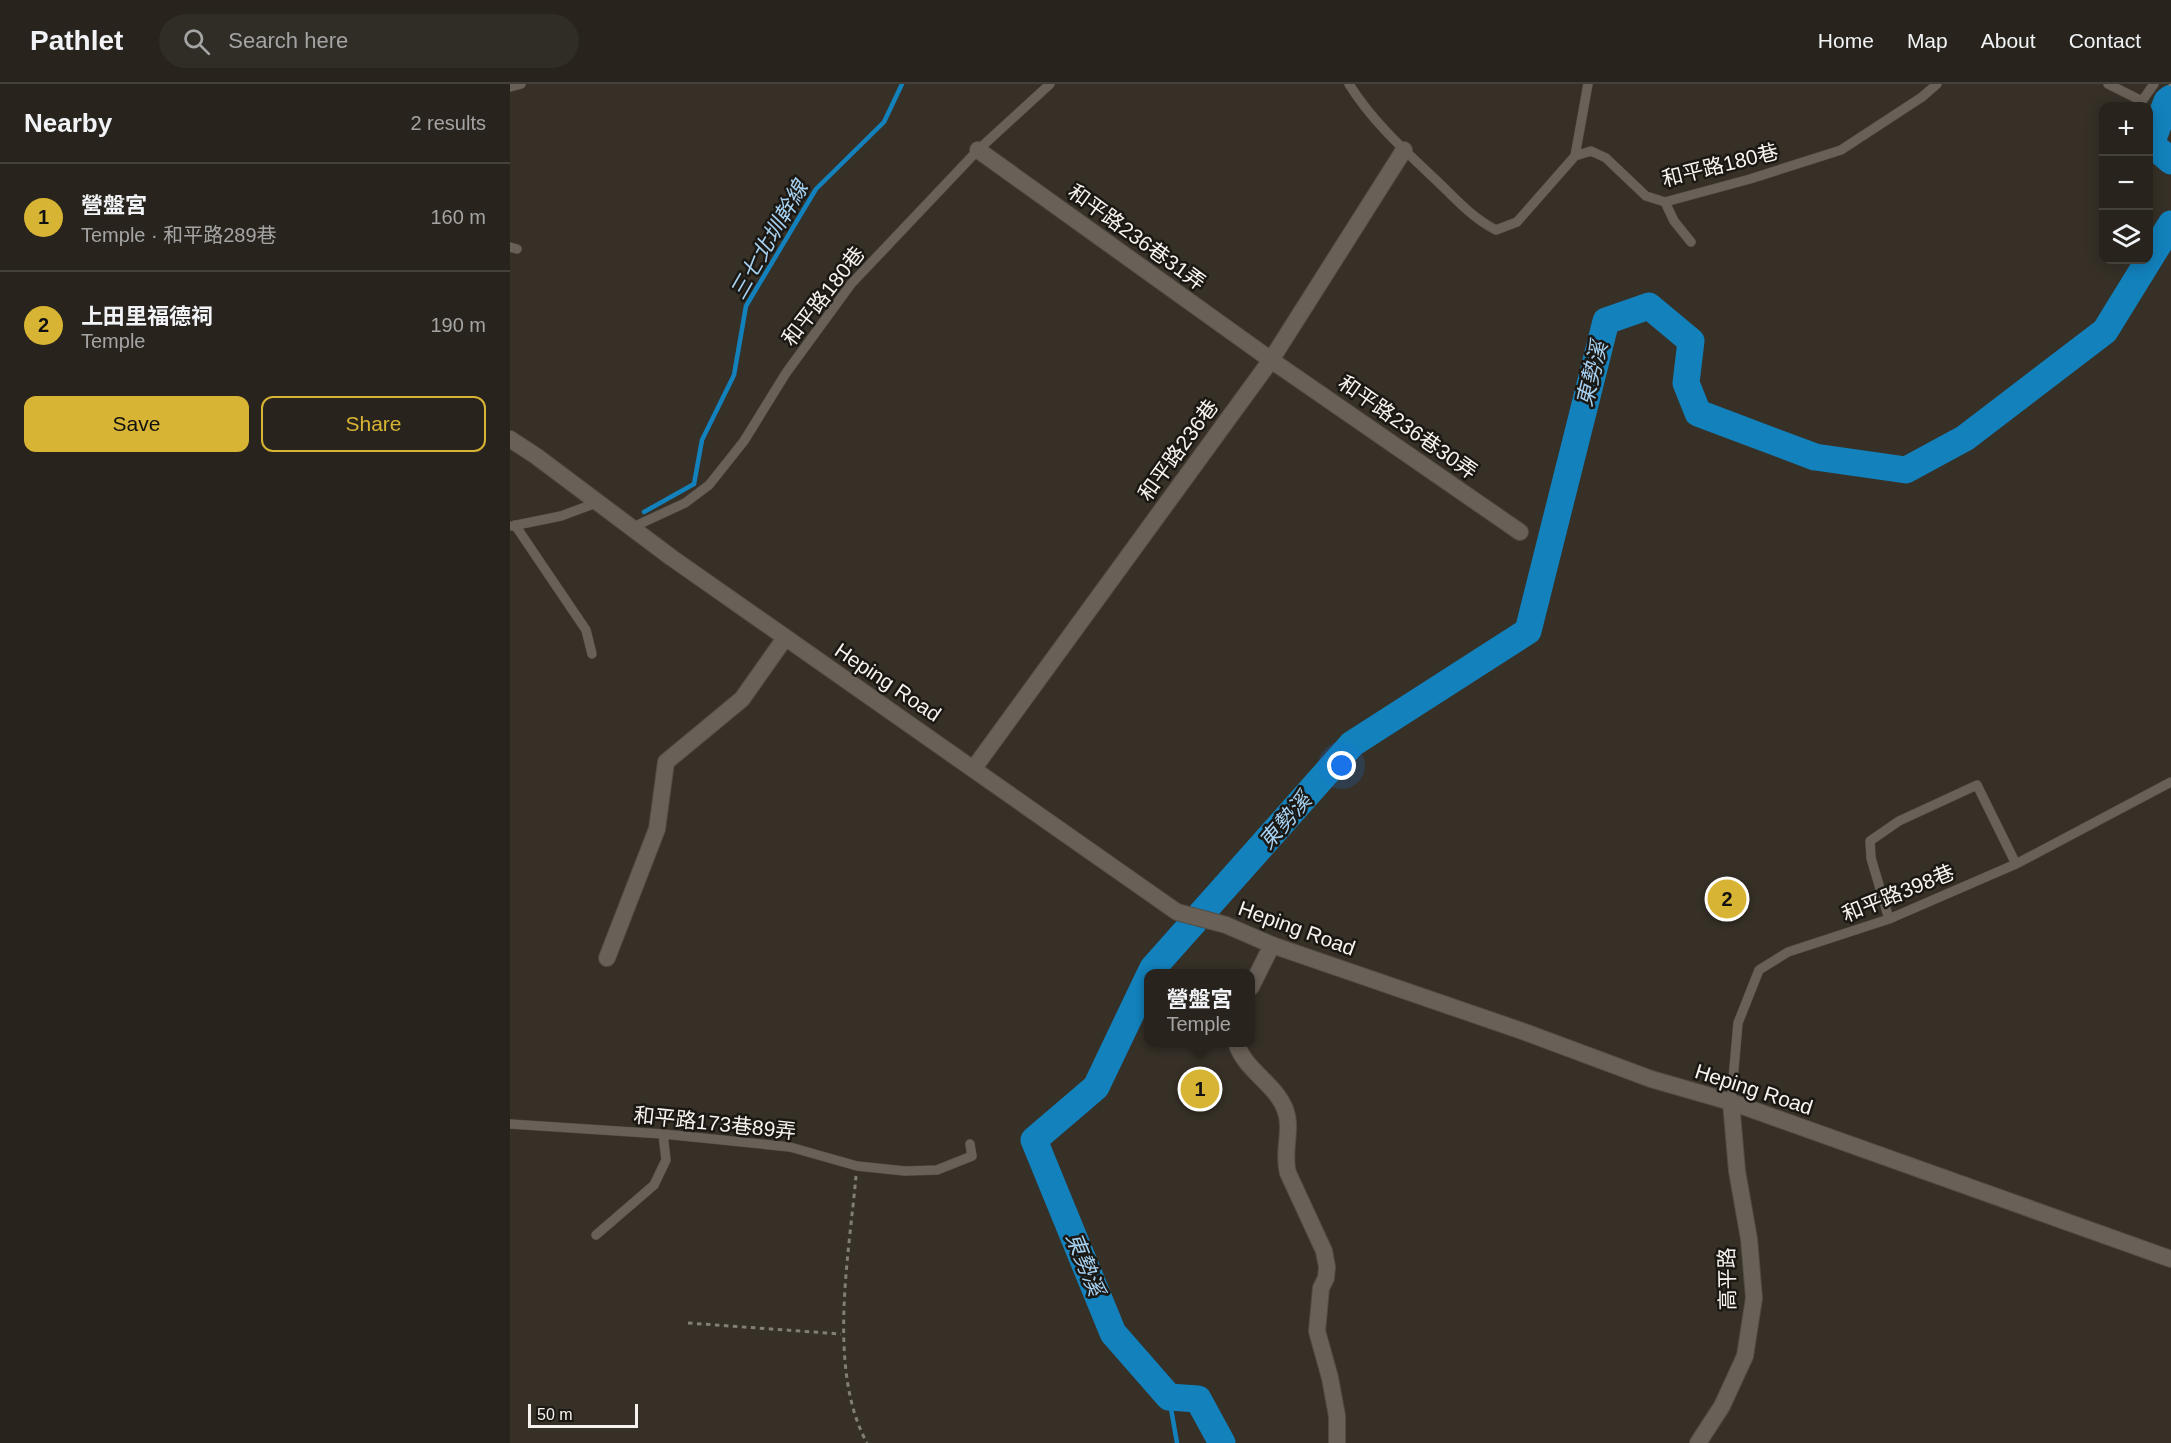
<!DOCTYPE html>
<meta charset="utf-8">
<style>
body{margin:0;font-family:Helvetica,"Noto Sans TC",sans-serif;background:#302c26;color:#f1f3f6}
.controls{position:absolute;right:18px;top:18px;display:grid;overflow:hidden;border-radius:12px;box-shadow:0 3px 15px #0003}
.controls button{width:54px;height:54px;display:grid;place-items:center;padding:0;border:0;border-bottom:2px solid #44413b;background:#28241d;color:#f1f3f6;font:30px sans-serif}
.scale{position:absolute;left:18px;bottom:15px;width:110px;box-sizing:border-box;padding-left:6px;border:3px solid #f7f2ed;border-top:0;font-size:16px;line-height:21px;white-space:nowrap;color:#f7f2ed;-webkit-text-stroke:4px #1b1814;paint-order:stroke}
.you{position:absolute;left:832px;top:682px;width:21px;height:21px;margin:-15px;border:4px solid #fff;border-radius:50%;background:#1a73e8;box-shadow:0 0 0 9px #1a73e833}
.badge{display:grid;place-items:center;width:39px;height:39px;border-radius:50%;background:#d8b434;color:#111;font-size:20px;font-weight:700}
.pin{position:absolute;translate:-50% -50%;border:3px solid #fff;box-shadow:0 2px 6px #0006}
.popup{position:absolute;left:634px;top:885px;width:111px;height:78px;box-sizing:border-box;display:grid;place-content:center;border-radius:12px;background:#28241d;filter:drop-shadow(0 2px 4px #0005);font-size:20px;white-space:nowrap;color:#a5a4a4}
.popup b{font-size:22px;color:#f1f3f6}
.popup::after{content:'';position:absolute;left:50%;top:100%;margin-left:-12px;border:12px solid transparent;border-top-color:#28241d}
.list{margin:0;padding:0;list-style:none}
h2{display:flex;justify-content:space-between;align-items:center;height:78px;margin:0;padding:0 24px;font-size:26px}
h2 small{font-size:20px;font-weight:400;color:#a5a4a4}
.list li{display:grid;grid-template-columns:39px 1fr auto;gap:18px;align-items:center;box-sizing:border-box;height:108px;padding:0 24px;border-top:2px solid #44413b}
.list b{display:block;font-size:22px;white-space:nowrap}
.list p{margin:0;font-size:20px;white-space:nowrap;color:#a5a4a4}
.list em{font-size:20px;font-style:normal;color:#a5a4a4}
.actions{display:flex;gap:12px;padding:18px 24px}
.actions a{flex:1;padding:14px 0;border:2px solid #d8b434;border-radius:12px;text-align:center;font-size:21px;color:#d8b434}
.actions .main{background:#d8b434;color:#111}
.icon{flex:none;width:33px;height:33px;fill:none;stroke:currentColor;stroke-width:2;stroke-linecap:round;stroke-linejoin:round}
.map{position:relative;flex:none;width:1661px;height:1359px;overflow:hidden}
header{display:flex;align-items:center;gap:36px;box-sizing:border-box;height:84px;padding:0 30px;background:#28241d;border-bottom:2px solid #44413b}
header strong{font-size:28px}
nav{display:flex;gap:33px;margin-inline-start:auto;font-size:21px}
.search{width:420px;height:54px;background:#302c26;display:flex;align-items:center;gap:15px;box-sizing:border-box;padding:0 21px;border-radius:33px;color:#a5a4a4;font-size:22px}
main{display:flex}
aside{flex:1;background:#28241d}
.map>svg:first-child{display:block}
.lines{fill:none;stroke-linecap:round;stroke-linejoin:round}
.stream{stroke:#1281bc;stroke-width:4.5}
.river{stroke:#1281bc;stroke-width:27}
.building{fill:#413685;stroke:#5e5e69;stroke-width:1.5}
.service-casing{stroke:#524c45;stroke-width:10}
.minor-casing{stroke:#524c45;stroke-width:18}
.tertiary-casing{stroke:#524c45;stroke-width:18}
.path{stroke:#837e76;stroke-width:3;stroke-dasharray:4.5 4.5;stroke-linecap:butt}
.service{stroke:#696158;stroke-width:9}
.minor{stroke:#696158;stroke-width:16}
.tertiary{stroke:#696158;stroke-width:16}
.labels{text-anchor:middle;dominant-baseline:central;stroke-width:5;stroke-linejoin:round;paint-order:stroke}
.street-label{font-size:21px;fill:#f7f2ed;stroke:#1b1814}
.water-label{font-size:22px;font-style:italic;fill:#a6d1f1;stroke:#1b1814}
</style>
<header>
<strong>Pathlet</strong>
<div class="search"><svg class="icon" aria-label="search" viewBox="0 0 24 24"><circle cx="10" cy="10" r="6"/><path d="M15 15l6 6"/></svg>Search here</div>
<nav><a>Home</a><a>Map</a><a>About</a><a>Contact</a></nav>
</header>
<main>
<aside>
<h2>Nearby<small>2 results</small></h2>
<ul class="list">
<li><span class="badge">1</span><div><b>營盤宮</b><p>Temple · 和平路289巷</p></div><em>160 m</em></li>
<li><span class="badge">2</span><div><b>上田里福德祠</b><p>Temple</p></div><em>190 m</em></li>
</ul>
<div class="actions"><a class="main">Save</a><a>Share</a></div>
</aside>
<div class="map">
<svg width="1661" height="1359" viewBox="0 0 1661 1359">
<rect width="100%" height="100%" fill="#363027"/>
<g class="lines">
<path class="stream" d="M134,428L184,400L192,356L224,291L236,222L306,105L374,38L392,0
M659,1313L667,1359"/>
<path class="river" d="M1661,14L1657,17L1641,60L1661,77
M640,890L643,884L842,660L1018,547L1096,237L1139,222L1181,257L1176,299L1188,329L1305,373L1396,386L1455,354L1595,247L1661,140
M639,892L586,1003L524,1056L603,1249L659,1313L688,1315L712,1359"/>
</g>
<path class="building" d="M1209,807H1225L1226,824H1209Z
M695,997L699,1010L684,1014L681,1001Z"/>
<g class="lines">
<defs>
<path id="service" d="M839,0C862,37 894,66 926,96C945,114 962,134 986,146L1007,138L1065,72L1081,67L1096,74L1136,112L1155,118L1240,95L1331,66L1412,13L1427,0
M1598,0L1632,17L1644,0
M0,3L11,0
M1065,72L1078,0
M1155,118L1164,137L1181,158
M0,163L7,165
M5,441L76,546L82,570
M2,442L51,432L86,419
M121,444L175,419L199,401L234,357L276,289L341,200L468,66L540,0
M1379,835L1361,774L1360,757L1389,737L1467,701L1506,780
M1221,1018L1228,939L1249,886L1278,868L1379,835L1506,780L1661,698
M0,1040L153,1050L280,1063L347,1082L395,1087L427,1086L462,1072L460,1060
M86,1151L144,1101L156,1076L153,1050"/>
<path id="minor" d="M468,66L761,276L1010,448
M464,684L761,276L894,66
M97,874L147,745L156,678L232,615L275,554
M741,903L762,861
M726,958C734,986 764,998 775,1025C783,1045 772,1068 778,1089L814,1167L817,1183L816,1194L811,1204L807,1247L820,1294L827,1332V1359
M1188,1359L1212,1322L1235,1272L1244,1214L1239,1155L1227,1087L1221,1018"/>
<path id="tertiary" d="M0,355L26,372L162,474L667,828L716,841L762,861L1012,947L1141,995L1221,1018L1661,1175"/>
</defs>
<use href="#service" class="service-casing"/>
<use href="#minor" class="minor-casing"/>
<use href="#tertiary" class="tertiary-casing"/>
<path class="path" d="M1659,0L1661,1
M346,1092C339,1172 317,1286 357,1359
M178,1239L331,1250"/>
<use href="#service" class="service"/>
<use href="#minor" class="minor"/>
<use href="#tertiary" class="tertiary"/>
</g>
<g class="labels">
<g class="street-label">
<text transform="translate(1210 81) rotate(-14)">和平路180巷</text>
<text transform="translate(627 153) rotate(36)">和平路236巷31弄</text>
<text transform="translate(313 212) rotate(-52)">和平路180巷</text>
<text transform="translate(898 343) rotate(35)">和平路236巷30弄</text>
<text transform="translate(668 366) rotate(-54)">和平路236巷</text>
<text transform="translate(378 598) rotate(34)">Heping Road</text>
<text transform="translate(1388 809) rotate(-22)">和平路398巷</text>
<text transform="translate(787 844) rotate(20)">Heping Road</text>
<text transform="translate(1244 1005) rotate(18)">Heping Road</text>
<text transform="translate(205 1039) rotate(6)">和平路173巷89弄</text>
<text transform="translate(1217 1195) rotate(-91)">高平路</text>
</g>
<g class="water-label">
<text transform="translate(259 156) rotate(-60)">三七北圳幹線</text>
<text transform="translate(1082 290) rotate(-76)">東勢溪</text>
<text transform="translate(775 737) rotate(-49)">東勢溪</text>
<text transform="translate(575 1180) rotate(68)">東勢溪</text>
</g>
</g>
</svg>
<div class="controls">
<button>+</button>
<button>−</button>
<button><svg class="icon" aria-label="layers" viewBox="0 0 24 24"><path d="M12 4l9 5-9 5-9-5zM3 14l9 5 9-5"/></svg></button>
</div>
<div class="scale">50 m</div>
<div class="you"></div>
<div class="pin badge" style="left:690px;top:1005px">1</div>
<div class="popup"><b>營盤宮</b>Temple</div>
<div class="pin badge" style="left:1217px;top:815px">2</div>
</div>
</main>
